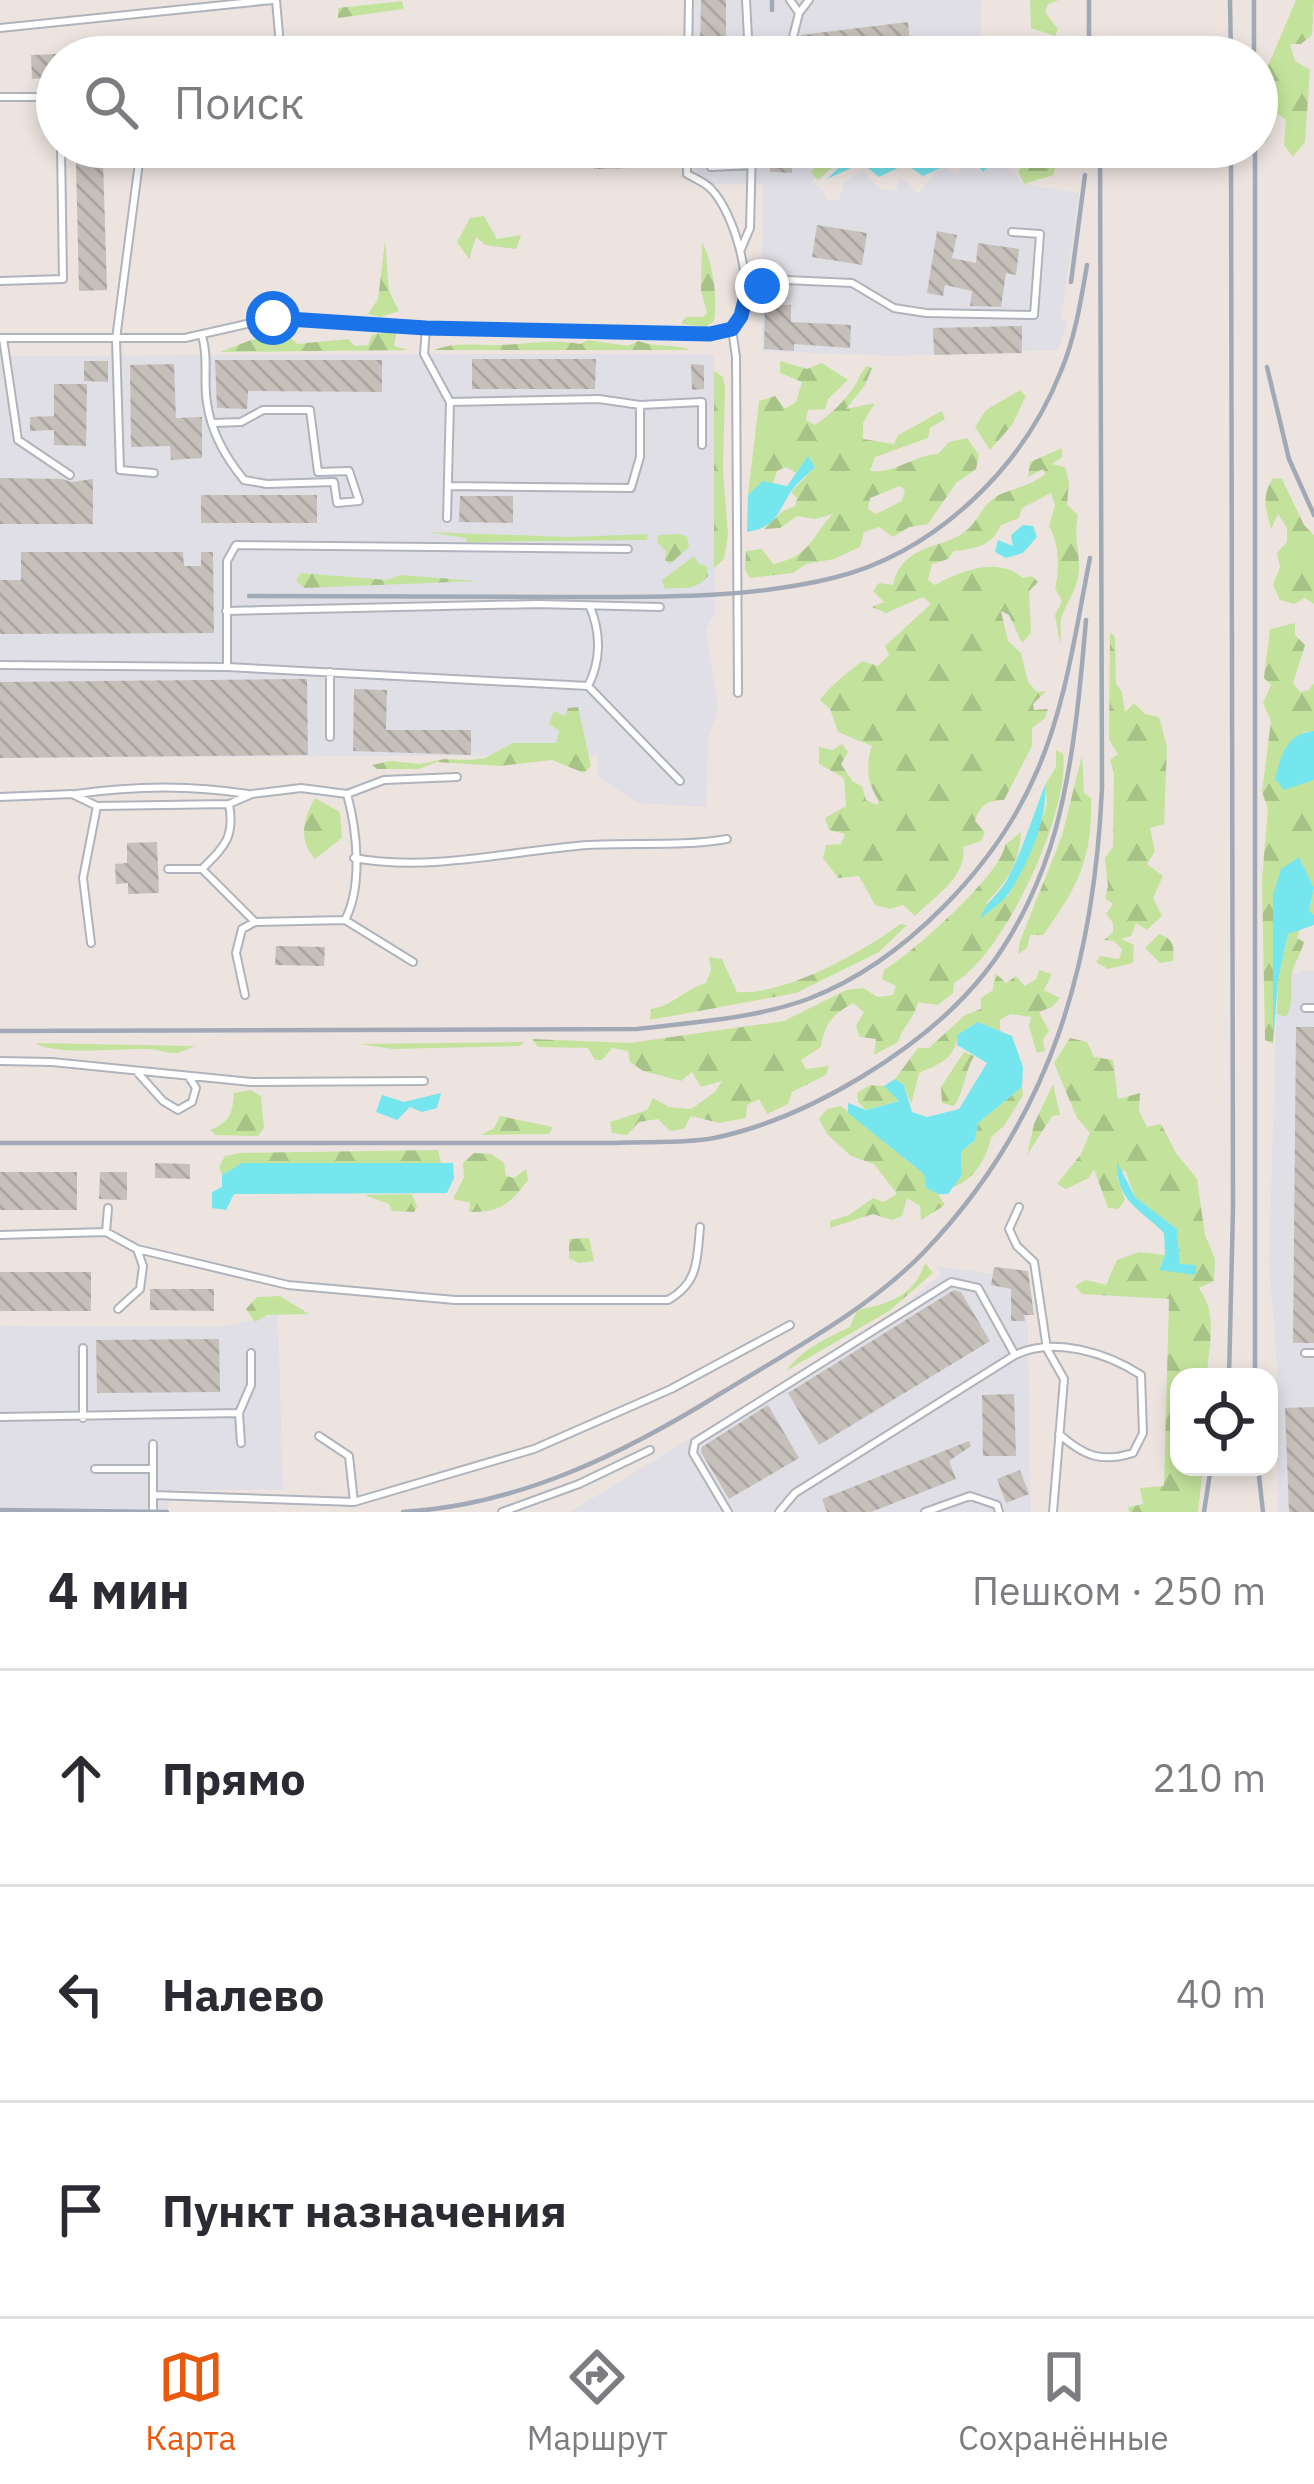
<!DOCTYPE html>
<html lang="ru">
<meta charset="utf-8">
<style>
body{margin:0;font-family:"IBM Plex Sans",sans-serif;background:#f7f7f7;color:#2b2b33}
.controls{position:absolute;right:36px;bottom:36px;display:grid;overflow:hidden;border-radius:24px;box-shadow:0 6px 18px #0003}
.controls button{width:108px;height:108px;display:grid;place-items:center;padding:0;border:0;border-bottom:3px solid #e1e1e2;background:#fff;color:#2b2b33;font:60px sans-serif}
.stop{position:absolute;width:36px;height:36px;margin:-27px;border:9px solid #1a73e8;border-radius:50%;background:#fff}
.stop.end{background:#1a73e8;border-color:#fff;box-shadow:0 3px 12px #0008}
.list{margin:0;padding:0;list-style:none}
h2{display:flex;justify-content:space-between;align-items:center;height:156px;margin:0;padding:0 48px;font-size:51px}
h2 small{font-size:39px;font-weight:400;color:#7c7c81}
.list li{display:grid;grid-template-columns:78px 1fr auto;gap:36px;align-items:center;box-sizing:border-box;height:216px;padding:0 48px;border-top:3px solid #e1e1e2}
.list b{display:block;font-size:45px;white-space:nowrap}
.list em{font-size:39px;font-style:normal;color:#7c7c81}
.icon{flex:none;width:66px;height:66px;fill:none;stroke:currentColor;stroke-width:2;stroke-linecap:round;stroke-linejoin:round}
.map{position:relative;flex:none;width:1314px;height:1512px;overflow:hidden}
.search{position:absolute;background:#fff;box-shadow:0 6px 18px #0003;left:36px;right:36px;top:36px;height:132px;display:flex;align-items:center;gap:30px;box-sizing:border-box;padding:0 42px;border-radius:66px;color:#7c7c81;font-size:45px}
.sheet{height:804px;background:#fff}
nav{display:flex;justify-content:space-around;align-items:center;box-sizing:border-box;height:168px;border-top:3px solid #e1e1e2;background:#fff;font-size:33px;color:#7c7c81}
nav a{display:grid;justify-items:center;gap:6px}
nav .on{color:#ea580c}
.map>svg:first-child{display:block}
.industrial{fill:#e0dfe6}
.forest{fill:url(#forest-firs);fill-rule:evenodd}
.water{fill:#75e6ed}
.building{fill:url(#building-back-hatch)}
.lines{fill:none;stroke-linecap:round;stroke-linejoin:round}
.service-casing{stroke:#afb4bc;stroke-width:10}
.service{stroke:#fff;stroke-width:6}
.rail{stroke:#a2a9b6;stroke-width:4.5}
.route{stroke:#1a73e8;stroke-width:15}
</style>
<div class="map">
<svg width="1314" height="1512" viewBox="0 0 1314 1512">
<defs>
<pattern id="forest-firs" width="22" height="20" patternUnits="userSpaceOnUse" patternTransform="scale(3)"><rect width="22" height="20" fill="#c3e39d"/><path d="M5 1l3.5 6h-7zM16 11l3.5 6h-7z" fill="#a8c387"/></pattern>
<pattern id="building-back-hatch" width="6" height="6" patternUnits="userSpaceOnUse" patternTransform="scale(3)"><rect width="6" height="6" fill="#c6c0ba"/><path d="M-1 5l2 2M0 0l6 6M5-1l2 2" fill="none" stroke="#aaa5a0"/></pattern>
</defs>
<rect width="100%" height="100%" fill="#ede4df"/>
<path class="industrial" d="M695,0H981L980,57H693Z
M694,147H840L811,183L821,188L827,199L838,201L844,182L862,171L881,189L896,191L900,176L918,194L942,165L957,174L963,166L983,172L998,156L1024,184L1079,193L1061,318L1068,320L1058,350L895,356L762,351V184H698Z
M425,354H714L715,614L706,629L718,708L708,740L706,807L637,803L598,777L597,755L0,758V356Z
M1302,971H1314V1512H1278L1277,1368L1269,1260L1276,1029L1278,981Z
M935,1266L1027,1279L1031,1512H570L896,1312L941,1274Z
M278,1314L283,1490H170L168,1512H0V1326L220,1327Z"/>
<path class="forest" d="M1030,0H1059L1048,4L1045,12L1058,29L1055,36L1031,28Z
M1296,0H1314L1312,35L1301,44H1290L1295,61L1310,70L1305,142L1293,157L1284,145L1286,120L1278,114L1265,145L1269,91L1262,80Z
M402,1L404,9L338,18V8Z
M828,147H855L818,180L811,173Z
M1027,147H1049L1058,159L1053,175L1024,184L1018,171L1025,164Z
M484,216L497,239L521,235L516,249L485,245L476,237L469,259L457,242L470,218Z
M385,241L389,291L399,311L381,317L368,314L378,299Z
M702,242C713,263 718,298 714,321L706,327L681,324L686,317H703L707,313L701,291Z
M389,331L396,334L394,346L408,350L220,352L251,340L287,334L297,344L348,339L355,346L368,345L372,335Z
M588,340L628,346L638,341C656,348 674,343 691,350H434C459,341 476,346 501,345C528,344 554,339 580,344Z
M780,361L807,369L822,363L848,380L828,399L825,409L808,410L806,420L815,425C828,416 841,405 851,391C858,383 859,374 867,366L872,368L865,385L846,409L875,403L863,423V439L894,444L898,435L942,411L945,419L930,428L928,438L875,457L870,471C896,474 913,455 938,454L949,442L967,438L979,455L976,469L956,483L928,524L909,527L893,537L879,527L864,532L860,547L834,559L806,564L793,573L750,578L745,570L746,551L762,549L773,564C811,556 809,539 833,514L815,519L797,516L780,528L764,529L783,511L795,506L797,498L791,492L815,467L808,457L796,473L786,467L777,471L773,483L763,482L748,495L759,401L775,396L785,409L796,402L802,382L780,373ZM900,486L905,490L902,501L876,514L868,509L870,498Z
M714,371L723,377L725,388L723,470L728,535L724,559L714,568Z
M1020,390L1026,396L1012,425L990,450L975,427L986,410Z
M1062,448V457L1052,464L1065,467L1069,482L1067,505L1078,515C1073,535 1080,551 1079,571C1078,589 1067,601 1062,616C1059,623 1062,635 1060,644L1055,615L1062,601L1055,588C1060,568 1059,544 1049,526L1055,505L1051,493L1022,508L1019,518L1001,525C992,546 975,549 954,551L948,559L932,564L928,580L935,585C961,571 997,556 1023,578L1032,576L1038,582L1029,591L1031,633L1022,643L1009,615L1001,611L1008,641L1021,653L1028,682L1037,692L1046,691L1033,704L1034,710L1048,709L1045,718L1032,728V746L1004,800C988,800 980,805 975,821L985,832L981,841L963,847C968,876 934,897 915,916L903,905L890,909L875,905L859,876L838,878L823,858L826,845L841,844L845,834L829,830L825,818L846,806L844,778L819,764V747L832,750L842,744L848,752L841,764L853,782L862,786L866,800L877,805L879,801C867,782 865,767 872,746L838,732L830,709L820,700C832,684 847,673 862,661L878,666L889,655L885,646L931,604L923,597L886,613L872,607L884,602L873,591L879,583L893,585C903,541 946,550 968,529C980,518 984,501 1001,494C1018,487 1030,486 1045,474L1043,469L1028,477L1030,462Z
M1273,478L1282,479L1304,525L1314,535V604L1305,598L1294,604L1280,600L1273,585L1280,567L1277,553L1287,542V528L1278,514L1271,529C1266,509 1261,497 1273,478Z
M427,532L570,537L648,534L647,540L467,542L465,538Z
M679,534L687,537L689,547L670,564L665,560L666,551L657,542L658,535Z
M694,556L698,563L707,567L708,576C692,593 684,586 665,589L662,580Z
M301,573L387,580L401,575L478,581L304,588L296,581Z
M1295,623V635L1305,645L1293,683L1300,692L1309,690L1314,683V731L1303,732L1298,784L1314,780V915L1309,912L1314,888L1300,859L1273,895V1044L1265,1040L1262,880L1268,809L1262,792L1271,721L1263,703L1271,685L1264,678L1270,629Z
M1110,632L1115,637L1116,684L1122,692L1125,712L1134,703L1145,714L1159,717L1167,747L1164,824L1150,828L1155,851L1147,864L1163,876L1153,898L1162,916L1147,930L1136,923L1131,936L1121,939L1134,945L1133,963L1108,969L1096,962L1100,956L1119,959L1122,949L1114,941L1104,940L1113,932V923L1106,914L1113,904L1105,898L1108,886L1105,858L1113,847L1114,773L1110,760L1118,754L1109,740Z
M578,707L591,766L584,773L552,760L499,766L437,762L419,769H377L372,765L390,761L420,764L444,759L468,760L485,758L513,743H556L559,731L549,724L554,711L565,716L568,708Z
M1056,750L1063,754C1071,810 1004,955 954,983L953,993L938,1005L918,1002C914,1019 903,1026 898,1042L874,1055L876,1039L860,1037L856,1026L864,1012L853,1003C833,1014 824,1024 821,1047L801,1060L806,1069L829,1066L826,1075L792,1092L788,1104L767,1114L759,1099L747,1105L746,1118L719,1123L691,1116L684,1129L670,1131L658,1119L639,1122L627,1135L612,1133L610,1122L647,1110L653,1098L669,1107L691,1109L715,1092L722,1081L701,1087L692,1072L681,1081L643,1071L630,1062L628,1051L612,1048L602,1060H595L588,1048L538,1047L532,1039L630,1043L784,1021L846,990L863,988L878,997L893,995L896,986L882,979L884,970C909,956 1003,873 1005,845L1021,832C1020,863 1006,883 985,904L1008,896L1037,834L1047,804L1045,785L1056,767Z
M1082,755L1084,793L1091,798C1093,859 1077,888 1043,935H1030L1027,948L1018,954L1020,941L1062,836Z
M315,798L340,812L342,838L315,859C298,840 303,819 315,798Z
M900,924L907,925L879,952L796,993L650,1020L651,1009C675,1005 684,989 706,983L711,970L709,957L722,959L737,992C783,996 864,952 900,924Z
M1300,929L1297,938L1304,942C1301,954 1294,963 1292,974C1289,991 1295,1000 1286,1017L1277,1014L1278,981L1288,934Z
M1159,934C1173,938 1175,947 1173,961L1160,963L1145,948Z
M1039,970L1052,974L1044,990L1060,998L1052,1007L1039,1012L1049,1031L1043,1039L1045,1051L1037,1053L1029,1027L1031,1017L1010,1014L1000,1020V1031L978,1022L957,1035C956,1059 939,1064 919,1073L911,1104L904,1085L895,1079L918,1048H929L965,1015L981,1009V998L993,990L995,973L1006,983L1016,976L1025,986L1036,979Z
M1070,1038L1087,1042L1094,1057L1113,1060L1118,1099L1140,1093L1139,1111L1147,1127L1161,1124L1176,1153L1197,1179L1205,1235L1215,1259L1214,1281L1199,1288C1219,1316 1208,1345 1207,1377H1179V1467H1203L1198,1512H1129L1128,1507L1143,1504L1140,1488L1164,1486L1169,1299L1082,1294L1075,1286L1086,1280L1106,1285L1117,1260L1139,1252L1165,1255L1159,1269L1180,1265L1177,1229L1135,1197L1125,1170L1117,1177L1125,1200L1118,1209L1108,1208L1094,1169L1089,1178L1066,1189L1057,1184L1081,1154L1090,1133L1077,1118L1054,1063Z
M524,1042L520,1046L393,1049L359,1044Z
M35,1043L194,1046H195C190,1048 182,1052 177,1053C168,1054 157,1049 148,1049C121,1048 55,1056 35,1043Z
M964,1052L974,1056C964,1073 965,1090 954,1106L942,1103L941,1087Z
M1053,1084L1060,1115L1052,1116L1027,1155L1034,1124Z
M870,1085L884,1086L901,1100L866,1110L858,1102L857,1093Z
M1022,1087L1023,1095L1004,1126L991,1137C987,1158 974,1180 953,1187L962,1175L961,1152L975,1140L978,1123Z
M251,1090L261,1096L264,1128L258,1136L216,1135L210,1130C229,1123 233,1113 234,1093Z
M841,1106L925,1175L926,1188L938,1194L945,1205L921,1220L920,1206L907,1198L902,1216L892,1220L873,1214L830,1228V1221L849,1215L873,1198L884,1202L897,1194L874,1164L851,1156L827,1134L819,1119L827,1109Z
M500,1116L553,1127L549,1134L481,1135L494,1128Z
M438,1150L441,1163H242L222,1175L219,1167L225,1156L240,1153Z
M474,1153L491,1154L504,1163L506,1176L514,1178L526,1169L528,1180C510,1204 500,1213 469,1212L470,1203L453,1199L464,1177L463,1163Z
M412,1194L417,1207L414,1212L392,1211L389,1204L364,1195Z
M589,1238L594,1261L579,1263L569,1258V1239Z
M925,1263L933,1273L889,1311L786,1371C801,1350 828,1337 850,1327L857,1310C889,1304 914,1296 925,1263Z
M280,1296L309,1314L267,1315L255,1322L246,1309L257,1297Z"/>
<path class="water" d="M915,147H1010L983,172L973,159L963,166L960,159L923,176L906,164L879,177L862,163L827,179L857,150L906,157Z
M808,456L815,467C808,474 798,482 792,490C777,512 778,527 747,532L748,495L763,481L787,486Z
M1023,525L1033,526L1037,537L1023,553L1006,558L995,552L998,540L1013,546L1011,535Z
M1314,731V780L1284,790L1275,779C1281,756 1286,733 1314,731Z
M1045,785C1048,819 1028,865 1009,893C1002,903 989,911 980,919C986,901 1000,894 1008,878C1024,847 1032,818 1045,785Z
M1299,857L1314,888L1309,911L1314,915V925L1288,934L1278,981L1273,1044V895L1281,869Z
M978,1022L1012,1036L1023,1067L1022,1087L978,1123L975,1140L961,1152L962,1175L948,1194H938L926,1188L924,1174L848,1113V1103L866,1110L899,1101L884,1086L895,1079L904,1085L912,1112L927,1117L959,1109L987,1063L957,1045V1035Z
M441,1093L437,1108L422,1112L410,1107L397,1120L376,1112L382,1095L404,1102Z
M1117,1162L1135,1197L1177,1229L1180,1264L1196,1265V1275L1159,1270L1165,1255L1164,1233C1139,1208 1116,1201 1117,1162Z
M242,1163H453L454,1178L447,1193L234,1194L226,1210L212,1208V1192L222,1187V1175Z"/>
<path class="building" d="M701,0H726V46L700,45Z
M908,22L911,57H801V35Z
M57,54V77L32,79L31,55Z
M594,147H633L634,168L594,169Z
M770,156H792V173L770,172Z
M103,161L107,290L79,291L76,162Z
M817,225L867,233L862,265L812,257Z
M937,231L957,235L952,258L976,263L978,243L1019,249L1016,275L1006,273L1001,307L970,306L972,291L945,285L943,296L927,293Z
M765,305H791V322L851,325L850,348L794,344V351L764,349Z
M1022,326V353L934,355L933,328Z
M472,359H596L595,389H472Z
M215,360H382V392L248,391L247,409L217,408Z
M84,361H108V382L84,381Z
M174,364L176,418L202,417V458L171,460L170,446L131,447L130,365Z
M691,364L704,365V389L692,390Z
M54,384H87L86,446L54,445V430L30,431V417L54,416Z
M0,478L62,479L71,482L93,479V524H0Z
M201,495H317V523H201Z
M460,496H513V523L459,522Z
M21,552H183L184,566H201V552H213L214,633L0,634V580H21Z
M307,679L308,755L0,758V682Z
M354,689L387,690L386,730H471V755L353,751Z
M157,842L159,893L128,894V883L116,884L115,864L127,863V843Z
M276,946L325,947L324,966L275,965Z
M1296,1027H1314V1343H1293Z
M155,1163L190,1164V1179L155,1178Z
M0,1172H77V1210H0Z
M100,1172H127V1200L99,1199Z
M994,1267L1028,1271L1034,1315H1024L1025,1321H1011V1289L991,1285Z
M0,1272H91V1311H0Z
M150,1289H214V1311L150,1310Z
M954,1290L961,1292L990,1341L819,1445L788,1393Z
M219,1339L220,1392L97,1393L96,1340Z
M1014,1394L1016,1456H983L982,1395Z
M768,1405L799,1458L729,1499L701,1452L702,1447Z
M1314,1407V1512H1289L1285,1408Z
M969,1441L971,1446L949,1461L956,1479L871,1512H827L822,1499Z
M1020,1470L1029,1494L1006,1503L997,1479Z"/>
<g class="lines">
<defs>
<path id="service" d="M276,0L281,57
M746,0L749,57
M790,0L799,13
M0,28L272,0
M281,43L298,55L309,57
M688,57L689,0
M788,57L799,13L809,0
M0,97H57
M752,148L776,147
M711,167L753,165
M741,249L750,228L752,147
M0,281L63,279L61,147
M747,292L786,280L852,283L894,308L926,313L1034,315L1040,234L1012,232
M426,328L424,354L450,402L447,518
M732,329L736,357L738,693
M202,336C209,358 203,380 207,403C211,432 226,458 244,480L267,484L334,482L337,503L359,501L349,471L318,472L310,410H263L241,422L213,423
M0,338H185L273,318L426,328L710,334C724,331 735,329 741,316C755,286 734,212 711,189C706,183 694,178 687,174V147
M3,338L18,440L70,475
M116,339L141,147
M116,339L120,470L154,473
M450,402L599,399L640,405L702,402V445
M448,486L631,488L640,457V406
M226,611L537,604L660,607
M0,665L227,667L588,686C601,661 601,633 590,607
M227,667V561L236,545L628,549
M330,672V737
M588,686L680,781
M76,794C131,786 192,785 248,794
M0,797L72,794L97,806L229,804L252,794L301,788L347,794L384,780L457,777
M354,858C430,872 510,851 587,845C634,842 681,847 727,839
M168,869H202L255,922L345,920C363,886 357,830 347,794
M202,869C225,846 235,837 229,804
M345,920L413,962
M91,943L83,878L97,806
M245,995L236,953L242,929L255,922
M1305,1008H1314
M0,1061L52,1062L251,1082L424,1081
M138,1073L163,1101L178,1110L192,1102L196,1088L189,1077
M1019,1207L1009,1229L1017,1246L1034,1262L1047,1349L1064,1379L1053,1512
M106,1232L108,1208
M0,1235L106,1232L137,1249L288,1285L455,1300H668C699,1283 697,1259 700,1227
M118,1309L140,1289L143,1266L137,1249
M1305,1353H1314
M1015,1355C1054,1336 1107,1353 1141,1375L1143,1433L1133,1453C1101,1463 1084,1456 1059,1434
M0,1417L239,1413
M83,1418V1348
M319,1436L349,1456L354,1502
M241,1443L239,1413L251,1385V1353
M153,1444V1512
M95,1469H153
M153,1495L354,1502L534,1449L671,1389L790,1325
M502,1512L579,1484L650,1450
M728,1512L693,1453L695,1442L951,1282L978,1288L1015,1355L795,1493L779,1512
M925,1512L970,1496L997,1505L999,1512"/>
</defs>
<use href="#service" class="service-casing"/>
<use href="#service" class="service"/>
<path class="rail" d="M772,0V10
M1089,0V57
M1230,0L1231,57
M1254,0V57
M1255,147V1377
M1071,282L1085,175
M1267,367L1289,459L1314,515
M249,596C356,596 463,596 569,597C657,597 746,599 833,578C935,553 1023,468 1061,371C1075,338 1081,300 1087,265
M0,1031L637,1029C694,1022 753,1019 808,999C905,962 997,865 1037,771C1066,705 1076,628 1090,558
M0,1143H614C646,1141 682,1144 714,1138C807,1119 924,1049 984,974C1017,933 1042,879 1056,828C1074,759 1080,690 1086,620
M1229,1377L1233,1208L1231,147
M1258,1467L1263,1512
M0,1510L167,1512
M403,1512C520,1505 625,1453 723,1392C791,1350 868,1310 924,1252C1050,1121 1094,966 1102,788L1100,147
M1204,1512L1211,1467"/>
</g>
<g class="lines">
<path class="route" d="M273,318L426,328L710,334L732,329L741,316L747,292L762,286"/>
</g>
</svg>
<div class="controls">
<button><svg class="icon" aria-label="locate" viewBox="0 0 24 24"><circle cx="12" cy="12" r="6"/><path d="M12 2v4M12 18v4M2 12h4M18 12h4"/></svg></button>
</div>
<div class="stop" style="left:273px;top:318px"></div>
<div class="stop end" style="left:762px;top:286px"></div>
<div class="search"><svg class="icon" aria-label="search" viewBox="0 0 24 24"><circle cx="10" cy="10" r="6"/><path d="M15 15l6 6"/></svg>Поиск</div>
</div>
<section class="sheet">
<h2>4 мин<small>Пешком · 250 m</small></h2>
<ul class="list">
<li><svg class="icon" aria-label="ahead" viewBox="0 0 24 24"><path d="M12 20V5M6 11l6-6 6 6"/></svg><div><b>Прямо</b></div><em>210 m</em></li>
<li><svg class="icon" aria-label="left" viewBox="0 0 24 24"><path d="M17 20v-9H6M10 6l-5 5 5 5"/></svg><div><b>Налево</b></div><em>40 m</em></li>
<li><svg class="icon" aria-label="arrive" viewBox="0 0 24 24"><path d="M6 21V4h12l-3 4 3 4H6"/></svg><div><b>Пункт назначения</b></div></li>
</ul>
</section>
<nav>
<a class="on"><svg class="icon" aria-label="map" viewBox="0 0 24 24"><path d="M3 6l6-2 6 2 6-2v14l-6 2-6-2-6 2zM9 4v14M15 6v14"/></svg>Карта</a>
<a><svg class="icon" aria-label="directions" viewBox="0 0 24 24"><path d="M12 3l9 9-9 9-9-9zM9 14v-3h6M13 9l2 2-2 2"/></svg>Маршрут</a>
<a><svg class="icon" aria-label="saved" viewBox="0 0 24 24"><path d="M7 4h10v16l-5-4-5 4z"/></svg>Сохранённые</a>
</nav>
